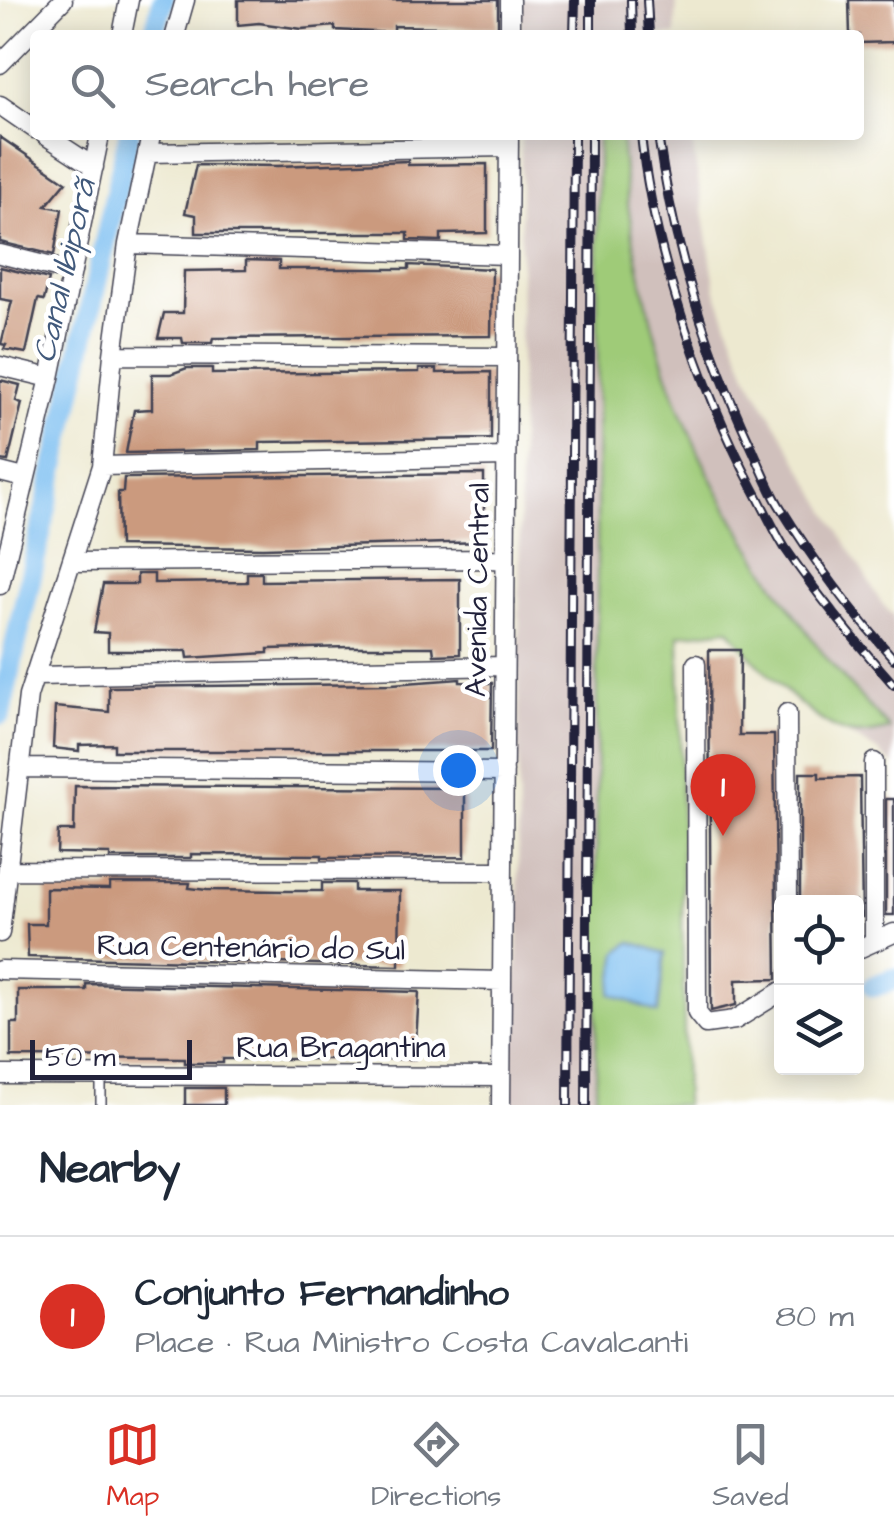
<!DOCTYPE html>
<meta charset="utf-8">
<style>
body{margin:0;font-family:"Architects Daughter",sans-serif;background:#f6f6f7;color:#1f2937}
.controls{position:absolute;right:30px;bottom:30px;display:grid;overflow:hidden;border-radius:10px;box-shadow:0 5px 25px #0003}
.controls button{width:90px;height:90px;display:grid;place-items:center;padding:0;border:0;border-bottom:2px solid #e0e1e3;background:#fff;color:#1f2937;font:50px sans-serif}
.scale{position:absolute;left:30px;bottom:25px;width:162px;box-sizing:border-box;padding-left:10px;border:5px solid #22223b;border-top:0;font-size:28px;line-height:35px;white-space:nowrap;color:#22223b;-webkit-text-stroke:8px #fff;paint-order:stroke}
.you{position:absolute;left:458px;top:770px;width:35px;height:35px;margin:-25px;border:8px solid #fff;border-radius:50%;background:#1a73e8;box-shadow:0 0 0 15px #1a73e833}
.badge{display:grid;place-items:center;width:65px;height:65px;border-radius:50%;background:#d93025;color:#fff;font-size:32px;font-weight:700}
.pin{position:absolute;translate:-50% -82px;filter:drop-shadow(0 2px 5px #0008)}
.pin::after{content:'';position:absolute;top:52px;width:35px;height:30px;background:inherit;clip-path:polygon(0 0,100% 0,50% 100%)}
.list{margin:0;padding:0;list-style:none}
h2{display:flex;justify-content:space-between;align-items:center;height:130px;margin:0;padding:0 40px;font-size:42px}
h2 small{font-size:32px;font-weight:400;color:#747a83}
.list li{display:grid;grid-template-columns:65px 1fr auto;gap:30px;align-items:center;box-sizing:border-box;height:160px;padding:0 40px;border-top:2px solid #e0e1e3}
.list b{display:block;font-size:38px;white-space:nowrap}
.list p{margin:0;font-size:32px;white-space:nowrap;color:#747a83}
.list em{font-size:32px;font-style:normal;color:#747a83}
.icon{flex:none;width:55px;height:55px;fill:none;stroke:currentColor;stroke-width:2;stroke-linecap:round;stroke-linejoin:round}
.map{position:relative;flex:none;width:894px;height:1105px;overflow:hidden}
.search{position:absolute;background:#fff;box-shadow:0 5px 25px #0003;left:30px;right:30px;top:30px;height:110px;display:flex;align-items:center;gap:25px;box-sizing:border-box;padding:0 35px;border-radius:10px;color:#747a83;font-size:38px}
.sheet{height:290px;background:#fff}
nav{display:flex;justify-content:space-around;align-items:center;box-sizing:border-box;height:140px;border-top:2px solid #e0e1e3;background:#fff;font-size:28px;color:#747a83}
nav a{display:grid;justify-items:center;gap:5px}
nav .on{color:#d93025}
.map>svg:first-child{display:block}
.industrial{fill:#d0c0bc}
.green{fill:#9fcb78;stroke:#60765a;stroke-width:2.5}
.water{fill:#7abef1;stroke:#4e7096;stroke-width:2.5}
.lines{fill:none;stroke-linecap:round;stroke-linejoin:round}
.canal{stroke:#7abef1;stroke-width:22}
.building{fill:#cb9a7e}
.lane-casing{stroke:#404051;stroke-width:12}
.street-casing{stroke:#404051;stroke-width:21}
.lane{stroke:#fff;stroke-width:9}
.street{stroke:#fff;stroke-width:18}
.rail-casing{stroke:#22223b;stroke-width:10}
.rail{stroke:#fff;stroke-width:6;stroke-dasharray:19;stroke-linecap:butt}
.labels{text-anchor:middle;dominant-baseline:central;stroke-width:9;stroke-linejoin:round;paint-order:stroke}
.street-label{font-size:30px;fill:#22223b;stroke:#fff}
.water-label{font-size:32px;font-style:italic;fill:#41597b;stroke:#fff}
</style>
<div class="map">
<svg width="894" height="1105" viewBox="0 0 894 1105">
<rect width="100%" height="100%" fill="#fff"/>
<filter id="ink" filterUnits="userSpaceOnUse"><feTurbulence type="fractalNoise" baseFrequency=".01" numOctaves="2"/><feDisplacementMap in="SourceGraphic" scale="20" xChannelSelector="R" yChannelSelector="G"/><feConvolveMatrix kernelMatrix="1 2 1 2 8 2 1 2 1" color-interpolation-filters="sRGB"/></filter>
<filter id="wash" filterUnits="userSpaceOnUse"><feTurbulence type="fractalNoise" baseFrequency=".0048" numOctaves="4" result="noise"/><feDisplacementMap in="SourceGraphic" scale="40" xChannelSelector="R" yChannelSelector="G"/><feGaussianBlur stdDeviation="2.25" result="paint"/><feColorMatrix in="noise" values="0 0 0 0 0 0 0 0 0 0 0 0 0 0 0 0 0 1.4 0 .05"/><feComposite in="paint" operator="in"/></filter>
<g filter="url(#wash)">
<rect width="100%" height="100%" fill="#ede9d0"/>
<path class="industrial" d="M521,0H677L675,35H521Z
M521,135H691L716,291L748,376L880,601L894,617V765L878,751L822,720L749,656L730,629L679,635L685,1105H507L518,951Z"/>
<path class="green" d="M598,135H621C627,238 655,360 699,453C731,522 775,588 819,648C840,677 867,703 890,729C875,733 857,737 842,731C807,718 752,660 729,629L679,635L685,1105H596Z"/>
<path class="water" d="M631,942L665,953L658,1013L611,994L618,952Z"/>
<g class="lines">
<path class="canal" d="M154,35L163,0
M0,714L129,135
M874,986L894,979"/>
</g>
<g id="blocks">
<path class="building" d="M238,0H498V28L394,26V33L335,30V26L302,29L259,23L238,25Z
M849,0H894V42L859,43V35H850Z
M0,137L66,182L46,206L62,209L54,255L0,242Z
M408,161V165L487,164V233L441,234V241L408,240V233H196V215L185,213L196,165L278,166Z
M246,260L279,261V269H409V265L492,269L491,336L213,338L212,343H183L182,338H158L164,313H183L184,271L246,270Z
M0,267L49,279L44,300L38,299L26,353L4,349L6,345L1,344L12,301L0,299Z
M187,368H212V374L419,372V369H437V373L491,372V439L260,442V450L126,453L134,410L152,409V374H171Z
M0,380L20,385L16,401L22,403L8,461L0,460Z
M484,474V542L263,548L119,546L118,492H123L124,478Z
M247,573H262V581L460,579V654L434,655L433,647H349L268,649V653L188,658L187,651H108V633L94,632L103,584H137V574H154V583L247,582Z
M709,650H740L739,735H774L777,979L736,980V1005L711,1011Z
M460,679V682L492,683L491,751H114V744L79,745V751L53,748L55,707L109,712V687L392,684Z
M800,773H819V778L860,777L862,917H856V902H800Z
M75,786L465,788V857L322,858V855L191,854V858H110V854L57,853L58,831H74Z
M886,799H894V915H886Z
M110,883H190L189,888L207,890L288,891H322V883H354V891H400L399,966L28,957L27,924H46V888L110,889Z
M86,984L419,992L415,1059H223V1063H185V1058L11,1057V1023H18V990H86Z
M185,1088H224V1105H185Z"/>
</g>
</g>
<g filter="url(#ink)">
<use href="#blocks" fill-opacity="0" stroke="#404051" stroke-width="2.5"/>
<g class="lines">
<defs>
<path id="lane" d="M101,1105V1074"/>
<path id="street" d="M122,35L129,0
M175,35L185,0
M510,35V0
M0,64L63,0
M0,105L35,129
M45,135L94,167
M147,153L509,147
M128,244L508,255
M0,254L72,272
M113,355L507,357
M0,366L50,378
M102,466L506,457
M0,472L24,478
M72,562L505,559
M0,585L50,378L100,135
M696,664L697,1013L706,1024L735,1020L782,991
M36,676L504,666
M787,713L788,902
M19,768L504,772
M8,870L503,871
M0,933L28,696L102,466L113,355L128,244L151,135
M874,942V762
M856,950L894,933
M0,970L502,981
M0,1075L501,1077
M501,1105L509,135"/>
</defs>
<use href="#lane" class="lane-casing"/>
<use href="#street" class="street-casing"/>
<use href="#lane" class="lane"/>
<use href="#street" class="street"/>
<defs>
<path id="rail" d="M631,0L632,35
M647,0L649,35
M574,35L575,0
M591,35V0
M641,135C653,249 700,387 753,488C764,508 773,529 785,548C818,596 855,641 894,685
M658,135C673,244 706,351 753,450C761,468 769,488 779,505C813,560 851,611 894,659
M568,1105L574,135
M586,1105L591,135"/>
</defs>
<use href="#rail" class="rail-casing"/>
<use href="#rail" class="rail"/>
</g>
</g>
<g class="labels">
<g class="street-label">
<text transform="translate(478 590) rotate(-89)">Avenida Central</text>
<text transform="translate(251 948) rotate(1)">Rua Centenário do Sul</text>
<text x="341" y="1048">Rua Bragantina</text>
</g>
<g class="water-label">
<text transform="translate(65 271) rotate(-77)">Canal Ibiporã</text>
</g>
</g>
</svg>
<div class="controls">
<button><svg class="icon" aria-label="locate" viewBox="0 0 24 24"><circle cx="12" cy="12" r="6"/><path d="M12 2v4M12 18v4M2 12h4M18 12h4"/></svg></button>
<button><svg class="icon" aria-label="layers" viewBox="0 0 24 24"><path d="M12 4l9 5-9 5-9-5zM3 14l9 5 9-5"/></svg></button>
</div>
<div class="scale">50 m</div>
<div class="you"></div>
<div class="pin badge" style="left:723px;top:836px">1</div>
<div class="search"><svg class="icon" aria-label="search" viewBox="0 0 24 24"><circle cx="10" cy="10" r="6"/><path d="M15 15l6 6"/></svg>Search here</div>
</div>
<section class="sheet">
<h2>Nearby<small></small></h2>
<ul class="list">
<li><span class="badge">1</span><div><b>Conjunto Fernandinho</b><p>Place · Rua Ministro Costa Cavalcanti</p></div><em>80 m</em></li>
</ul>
</section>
<nav>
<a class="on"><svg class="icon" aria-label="map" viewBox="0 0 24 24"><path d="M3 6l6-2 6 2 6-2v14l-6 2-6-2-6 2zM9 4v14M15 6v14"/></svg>Map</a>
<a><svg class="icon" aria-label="directions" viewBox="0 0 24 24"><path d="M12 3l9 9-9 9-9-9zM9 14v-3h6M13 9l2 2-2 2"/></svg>Directions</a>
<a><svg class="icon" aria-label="saved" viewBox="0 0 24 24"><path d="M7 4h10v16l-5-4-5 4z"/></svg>Saved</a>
</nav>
